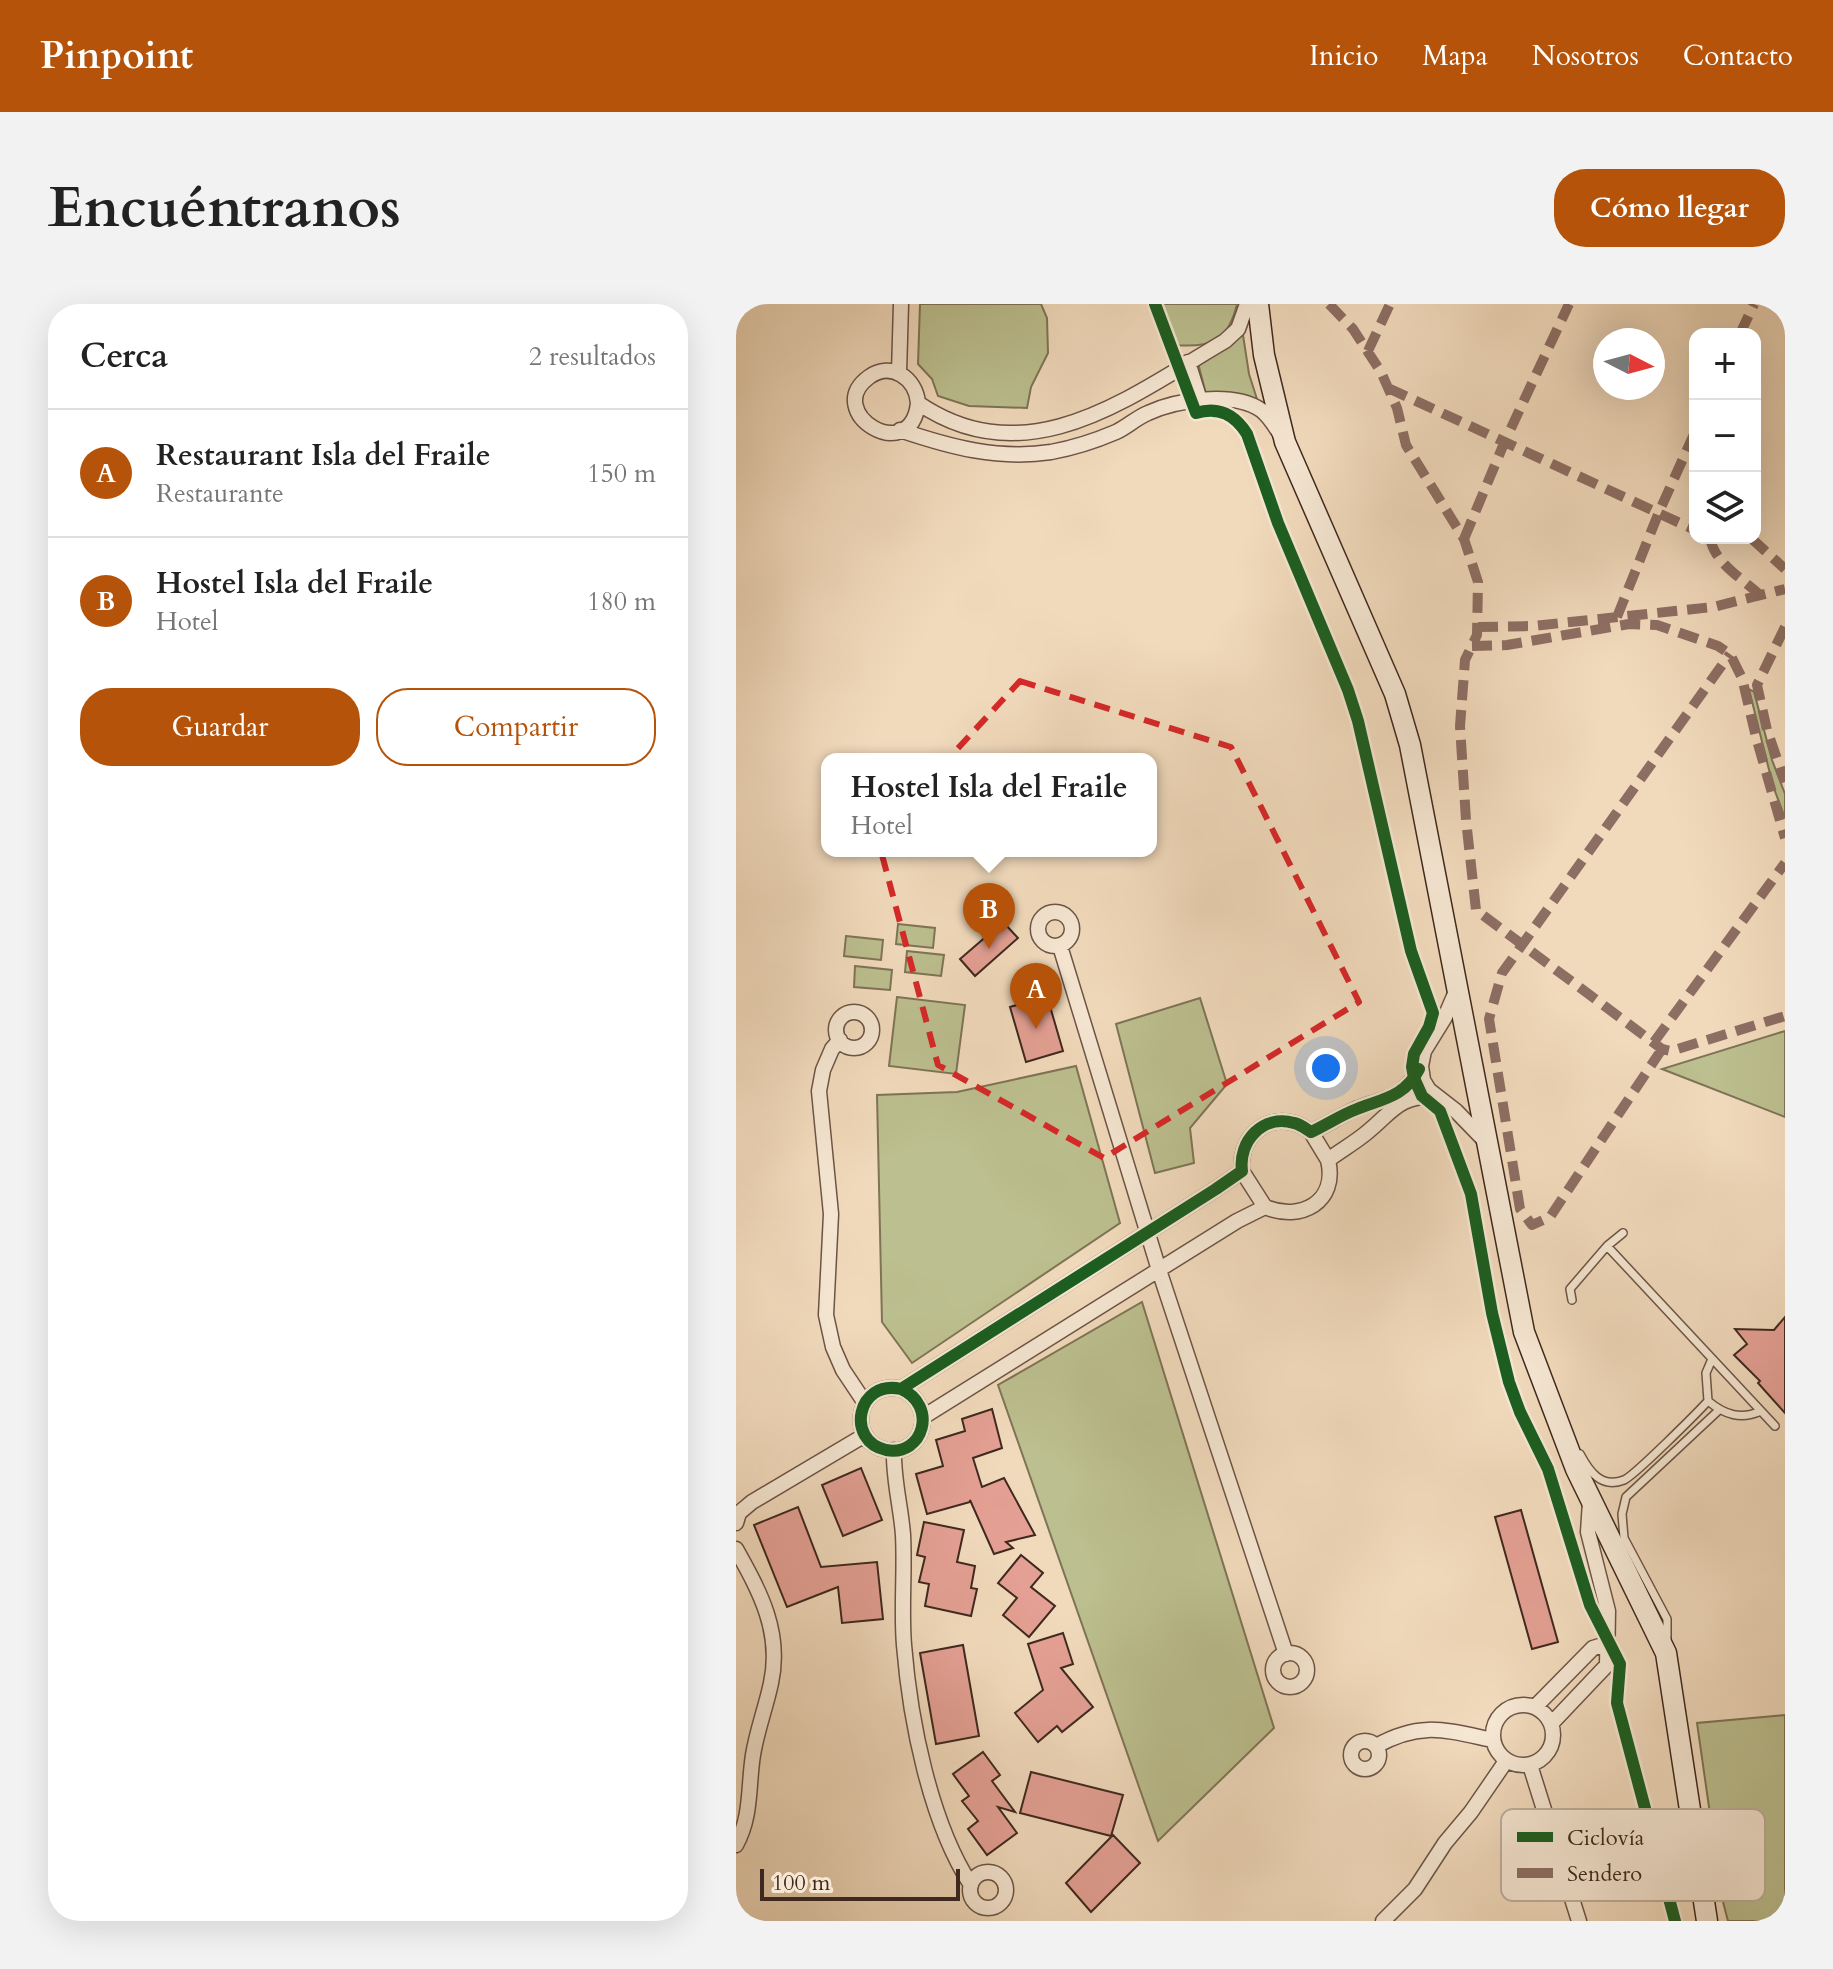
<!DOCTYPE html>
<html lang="es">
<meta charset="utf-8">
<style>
body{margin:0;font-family:Cardo,serif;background:#f2f2f2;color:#222}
.controls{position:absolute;right:24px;top:24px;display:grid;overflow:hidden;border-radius:16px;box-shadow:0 8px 32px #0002}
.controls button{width:72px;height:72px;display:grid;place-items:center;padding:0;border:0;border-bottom:2px solid #e0e0e0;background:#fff;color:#222;font:40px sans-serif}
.compass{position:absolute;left:857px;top:24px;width:72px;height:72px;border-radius:50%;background:#fff;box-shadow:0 8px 32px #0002;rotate:96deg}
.scale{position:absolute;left:24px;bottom:20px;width:200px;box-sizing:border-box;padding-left:8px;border:4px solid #3f281e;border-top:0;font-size:22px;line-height:28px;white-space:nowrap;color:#3f281e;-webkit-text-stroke:6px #f6e7d3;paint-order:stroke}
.you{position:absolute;left:590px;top:764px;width:28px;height:28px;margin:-20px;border:6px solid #fff;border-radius:50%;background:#1a73e8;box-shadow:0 0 0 12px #1a73e833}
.badge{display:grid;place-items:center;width:52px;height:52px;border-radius:50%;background:#b45309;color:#fff;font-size:26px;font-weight:700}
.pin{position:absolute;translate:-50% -66px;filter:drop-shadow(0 2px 4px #0008)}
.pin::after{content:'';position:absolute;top:42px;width:28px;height:24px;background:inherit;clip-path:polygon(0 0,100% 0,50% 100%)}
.popup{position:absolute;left:85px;top:449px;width:336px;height:104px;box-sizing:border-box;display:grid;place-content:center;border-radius:16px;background:#fff;filter:drop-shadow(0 2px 6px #0005);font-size:26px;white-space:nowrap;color:#767676}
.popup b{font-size:30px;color:#222}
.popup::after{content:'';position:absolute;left:50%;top:100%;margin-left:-16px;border:16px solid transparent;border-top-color:#fff}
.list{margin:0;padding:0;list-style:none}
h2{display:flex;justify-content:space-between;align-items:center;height:104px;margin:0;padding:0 32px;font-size:34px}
h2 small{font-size:26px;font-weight:400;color:#767676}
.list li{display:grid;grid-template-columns:52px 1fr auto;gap:24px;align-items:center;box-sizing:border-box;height:128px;padding:0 32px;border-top:2px solid #e0e0e0}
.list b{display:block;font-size:30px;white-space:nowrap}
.list p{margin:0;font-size:26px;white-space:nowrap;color:#767676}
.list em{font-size:26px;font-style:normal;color:#767676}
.actions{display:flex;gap:16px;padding:24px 32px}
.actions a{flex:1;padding:18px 0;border:2px solid #b45309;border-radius:32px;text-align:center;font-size:28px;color:#b45309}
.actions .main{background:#b45309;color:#fff}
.icon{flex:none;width:44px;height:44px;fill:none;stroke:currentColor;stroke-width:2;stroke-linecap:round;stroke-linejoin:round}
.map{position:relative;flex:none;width:1049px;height:1617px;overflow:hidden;border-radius:32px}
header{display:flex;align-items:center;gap:48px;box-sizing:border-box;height:112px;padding:0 40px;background:#b45309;color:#fff}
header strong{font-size:38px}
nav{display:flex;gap:44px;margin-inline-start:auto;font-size:28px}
.intro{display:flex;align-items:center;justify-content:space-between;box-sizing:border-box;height:192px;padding:0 48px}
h1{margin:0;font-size:56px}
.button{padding:20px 36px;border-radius:32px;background:#b45309;color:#fff;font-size:28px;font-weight:700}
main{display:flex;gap:48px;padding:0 48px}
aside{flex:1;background:#fff;border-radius:32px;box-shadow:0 8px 32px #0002}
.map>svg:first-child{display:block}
.green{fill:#bcbf8f;stroke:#7e7456;stroke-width:2}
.building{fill:#e4a094;stroke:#3f281e;stroke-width:2}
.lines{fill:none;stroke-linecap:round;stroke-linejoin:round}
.lane-casing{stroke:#6c5446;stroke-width:10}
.street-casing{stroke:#6c5446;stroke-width:17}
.secondary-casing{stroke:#3f281e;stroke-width:23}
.lane{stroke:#f6e7d3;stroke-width:7}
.street{stroke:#f6e7d3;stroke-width:14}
.secondary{stroke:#f6e7d3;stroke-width:20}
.quiet{stroke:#8d6e63;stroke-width:10;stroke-dasharray:20 10;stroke-linecap:butt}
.cycleway-casing{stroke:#f6e7d3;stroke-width:17}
.cycleway{stroke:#1b5e20;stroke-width:12}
.marked{fill:none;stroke:#d62828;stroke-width:6;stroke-dasharray:16 10;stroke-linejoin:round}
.key{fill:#f6e7d3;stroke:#bfae9d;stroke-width:2}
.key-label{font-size:22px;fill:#3f281e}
</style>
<header>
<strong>Pinpoint</strong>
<nav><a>Inicio</a><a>Mapa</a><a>Nosotros</a><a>Contacto</a></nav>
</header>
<div class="intro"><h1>Encuéntranos</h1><a class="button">Cómo llegar</a></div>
<main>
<aside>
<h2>Cerca<small>2 resultados</small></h2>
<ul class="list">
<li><span class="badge">A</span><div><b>Restaurant Isla del Fraile</b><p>Restaurante</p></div><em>150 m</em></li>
<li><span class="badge">B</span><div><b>Hostel Isla del Fraile</b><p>Hotel</p></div><em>180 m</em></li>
</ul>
<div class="actions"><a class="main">Guardar</a><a>Compartir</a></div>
</aside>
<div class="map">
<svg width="1049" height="1617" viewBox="0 0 1049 1617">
<rect width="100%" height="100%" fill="#f1dabc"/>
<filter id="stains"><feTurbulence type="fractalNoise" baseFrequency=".0025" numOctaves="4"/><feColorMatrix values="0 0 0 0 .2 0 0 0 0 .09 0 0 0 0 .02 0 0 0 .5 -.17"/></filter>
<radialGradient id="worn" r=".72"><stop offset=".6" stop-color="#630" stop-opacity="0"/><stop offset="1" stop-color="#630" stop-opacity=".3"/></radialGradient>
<path class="green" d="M184,0H305L311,14L312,49L295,83L291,104L233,102L202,92L196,75L182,60Z
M424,0H501C492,38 475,44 438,41Z
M507,31L513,70L521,95L470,90L462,59Z
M1013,385L1018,388L1036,456L1049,490V514L1037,482Z
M162,620L199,624L197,644L160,640Z
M110,632L147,636L145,656L108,652Z
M171,647L208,651L205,672L169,668Z
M119,662L156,666L154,686L118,683Z
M161,693L229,701L220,770L153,762Z
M464,694L491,780L454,824L458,859L419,869L380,720Z
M1049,727V813L926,765Z
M340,762L384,919L176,1059L146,1018L141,791L221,788Z
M406,998L538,1424L422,1537L262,1081Z
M1049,1411V1617H992L986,1594L961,1419Z"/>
<path class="building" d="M267,618L282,634L239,672L224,655Z
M311,692L327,747L290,758L274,703Z
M1049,1013V1109L1022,1079L1024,1077L998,1051L1011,1040L999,1025L1038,1026Z
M256,1105L266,1144L237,1154L246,1183L268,1174L299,1231L270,1238L277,1244L258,1250L234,1196V1198L191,1210L180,1170L207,1162L200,1136L229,1127L226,1115Z
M125,1164L146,1216L107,1232L86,1181Z
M62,1203L85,1263L141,1258L147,1315L106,1319L102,1283L51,1303L18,1221Z
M785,1206L822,1338L796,1345L759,1213Z
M188,1218L228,1226L221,1258L239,1262L235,1284L241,1285L235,1312L189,1302L193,1280L183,1278L189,1253L181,1251Z
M285,1251L307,1269L295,1283L319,1302L293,1333L267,1311L281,1294L262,1279Z
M327,1329L337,1360L325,1364L357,1403L326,1428L321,1422L302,1438L279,1409L307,1386L292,1340Z
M227,1341L243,1432L200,1440L184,1349Z
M247,1448L264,1471L256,1477L279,1508L262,1503L281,1529L251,1551L232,1525L242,1517L226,1497L233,1492L217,1470Z
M295,1468L387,1491L375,1532L284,1509Z
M377,1531L404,1559L355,1608L330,1579Z"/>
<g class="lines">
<defs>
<path id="lane" d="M871,942L887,929
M836,996L834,985L871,942L1039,1122
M976,1055L970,1069L972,1097C989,1111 1005,1116 1025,1107
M844,1150C853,1167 865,1185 888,1176C898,1172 961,1109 972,1097
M931,1335V1315L888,1234L886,1210L890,1193L983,1106"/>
<path id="street" d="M452,58L464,96
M163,69L165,0
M182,99C175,164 85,108 133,73C155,57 180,74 182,99C292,174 395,92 489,37L502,25L511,0
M164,126C214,143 262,156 315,148C337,144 359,137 380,128C391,123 400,114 412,109C440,96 497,87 525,106C533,112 539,122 544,130
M302 625a17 17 0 1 1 34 0a17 17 0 1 1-34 0Z
M324,642L423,966L550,1350
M721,685L709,713L688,747L685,762L687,776L693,786L720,807L752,840
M100 726a18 18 0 1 1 36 0a18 18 0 1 1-36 0Z
M104,736L96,745L87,766L83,787L95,910L90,1011L97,1043L107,1066L129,1099
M575,828L592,856
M506,867L529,903
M165,1085C202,1101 188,1153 150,1146C109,1137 121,1075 165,1085L480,885L506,867C502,837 527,810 558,819C564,820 570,825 575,828C590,821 604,812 620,805C650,793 668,795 685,762
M187,1113L501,917L529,903C565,918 602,898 592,856C604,847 618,839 629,830C657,808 661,791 701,793
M158,1146C157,1175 165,1203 167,1231C169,1268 165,1305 168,1341C174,1416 194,1518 235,1581
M0,1219L3,1209L16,1198L129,1131
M0,1245C24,1288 46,1328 35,1379C30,1403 21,1426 17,1451C12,1482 16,1512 0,1541
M537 1366a17 17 0 1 1 34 0a17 17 0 1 1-34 0Z
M757 1431a30 30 0 1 1 60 0a30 30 0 1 1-60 0Z
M799,1403L857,1344L873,1339
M815,1420L871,1361L872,1307L852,1228L854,1198
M615 1451a14 14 0 1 1 28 0a14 14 0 1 1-28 0Z
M640,1442C685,1417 709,1426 757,1436
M794,1461L843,1617
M234 1586a18 18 0 1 1 36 0a18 18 0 1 1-36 0Z
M647,1617L679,1585L709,1539L735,1508L770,1457"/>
<path id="secondary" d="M522,0L528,51L549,138L659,390L674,441L788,1028L840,1165L930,1349L971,1617"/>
</defs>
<use href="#lane" class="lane-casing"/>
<use href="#street" class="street-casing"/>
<use href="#secondary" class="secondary-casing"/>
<use href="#lane" class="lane"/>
<use href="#street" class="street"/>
<use href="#secondary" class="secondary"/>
<path class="quiet" d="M593,0L617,25L645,68L661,104L670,141L728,235L742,278L741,331L729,356L724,422L730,516L740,606L926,745L935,747L1049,712
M1004,30L1018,0
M632,47L654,0
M652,84L959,226
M974,234C979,260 1006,274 1024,291
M1015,234L1049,265
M728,235L769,137L833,0
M881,313L923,208L959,128
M742,323L797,322L977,303L1049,285
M1049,323L1021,381L1031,426L1049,478
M736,342L771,341L893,320L921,321L982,342L994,350L1006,374L1020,433L1049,534
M918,738L1049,559
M926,745L814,913L796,921L784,905L753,715L766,669L994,350"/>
<defs>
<path id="cycleway" d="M419,0L460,109C483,102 499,111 511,130L542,219L612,386L622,417L675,647L697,709L693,723L678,750L676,763L678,774L686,792L704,807L735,890L756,1009L773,1078L784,1108L812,1165L854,1301L884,1360L881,1399L939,1617
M165,1085C202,1101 188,1153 150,1146C109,1137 121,1075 165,1085L480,885L506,867C502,837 527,810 558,819C564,820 570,825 575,828C590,821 605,811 621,805C646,795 669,793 683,765"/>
</defs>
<use href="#cycleway" class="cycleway-casing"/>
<use href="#cycleway" class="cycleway"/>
</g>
<path class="marked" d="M284,377L495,443L623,698L368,854L202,761L141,532Z"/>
<rect x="765" y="1505" width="264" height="92" rx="12" class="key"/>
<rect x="781" y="1528" width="36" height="10" fill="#1b5e20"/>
<rect x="781" y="1564" width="36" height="10" fill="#8d6e63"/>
<g class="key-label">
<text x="831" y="1541">Ciclovía</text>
<text x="831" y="1577">Sendero</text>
</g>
<rect width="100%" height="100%" filter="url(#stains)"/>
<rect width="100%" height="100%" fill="url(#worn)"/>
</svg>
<div class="controls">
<button>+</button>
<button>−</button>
<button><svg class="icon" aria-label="layers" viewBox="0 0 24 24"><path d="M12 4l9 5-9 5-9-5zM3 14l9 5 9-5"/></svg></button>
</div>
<svg class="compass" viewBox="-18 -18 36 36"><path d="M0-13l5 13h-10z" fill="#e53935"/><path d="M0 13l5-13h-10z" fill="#767676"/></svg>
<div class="scale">100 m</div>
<div class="you"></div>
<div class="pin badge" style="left:300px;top:725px">A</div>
<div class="pin badge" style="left:253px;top:645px">B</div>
<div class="popup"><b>Hostel Isla del Fraile</b>Hotel</div>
</div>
</main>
